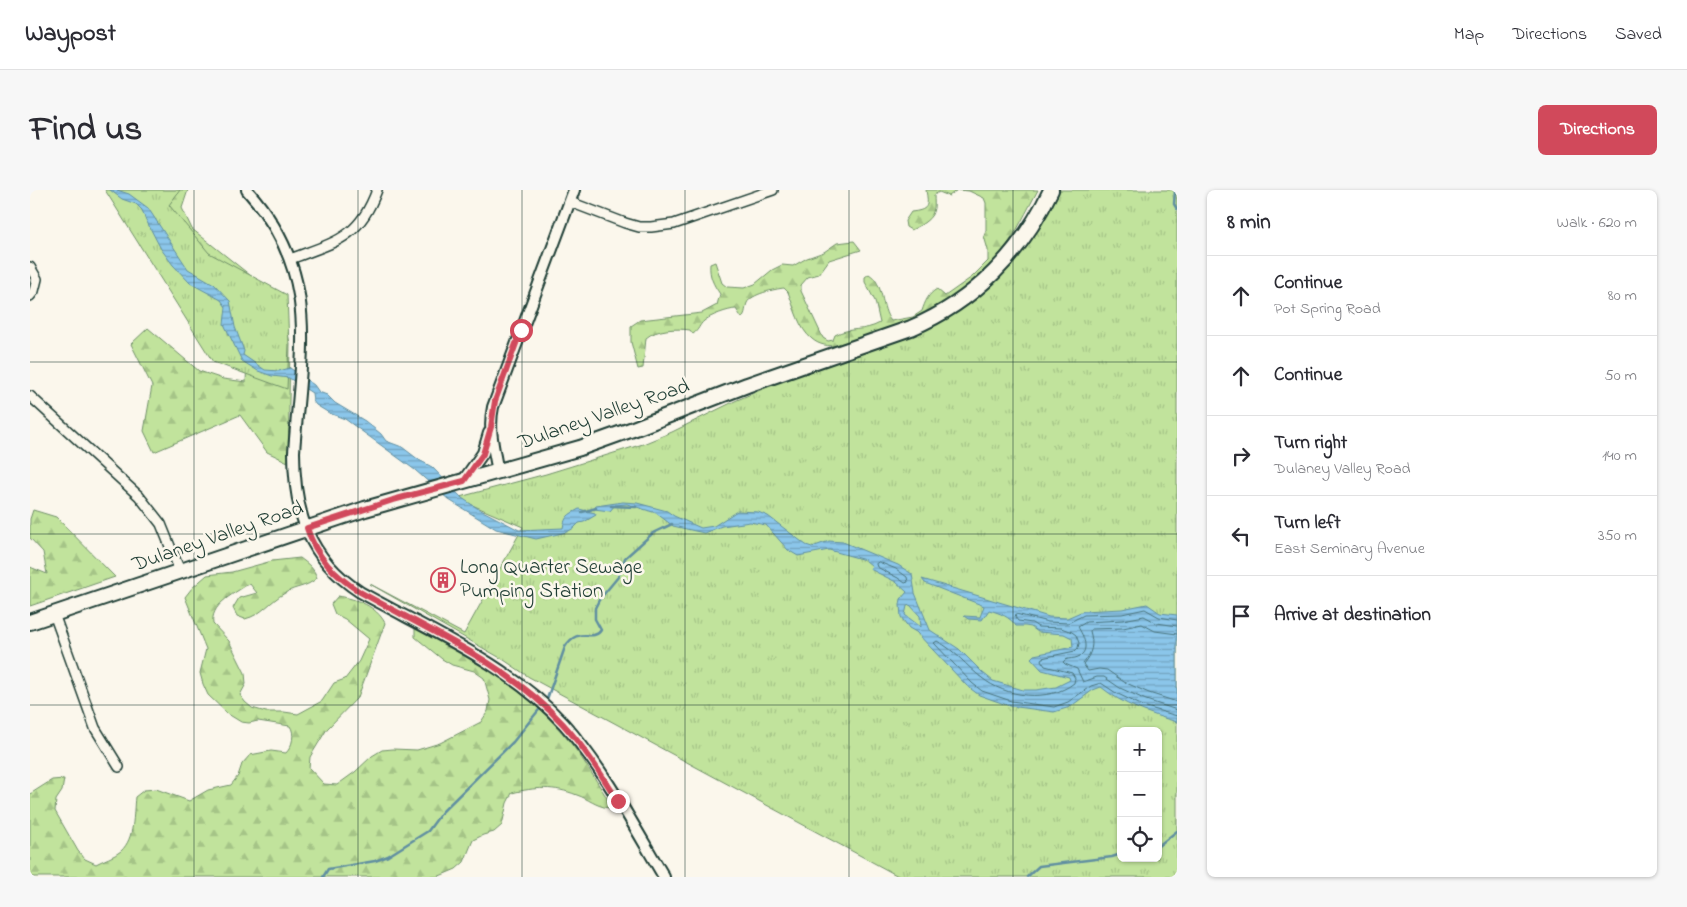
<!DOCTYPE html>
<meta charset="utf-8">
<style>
body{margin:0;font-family:"Indie Flower",sans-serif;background:#f7f7f7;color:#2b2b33}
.controls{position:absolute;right:15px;bottom:15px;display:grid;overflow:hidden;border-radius:8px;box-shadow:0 1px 4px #0004}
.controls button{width:45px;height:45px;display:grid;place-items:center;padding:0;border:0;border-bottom:1px solid #e1e1e2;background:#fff;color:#2b2b33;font:25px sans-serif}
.stop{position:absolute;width:15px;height:15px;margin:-11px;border:4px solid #d1495b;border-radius:50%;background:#fff}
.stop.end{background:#d1495b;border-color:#fff;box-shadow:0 1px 5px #0008}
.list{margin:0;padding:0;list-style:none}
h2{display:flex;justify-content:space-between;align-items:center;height:65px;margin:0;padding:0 20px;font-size:21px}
h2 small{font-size:16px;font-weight:400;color:#7c7c81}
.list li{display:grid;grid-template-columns:32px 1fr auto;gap:15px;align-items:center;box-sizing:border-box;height:80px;padding:0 20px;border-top:1px solid #e1e1e2}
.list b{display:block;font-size:19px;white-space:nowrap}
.list p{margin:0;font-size:16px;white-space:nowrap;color:#7c7c81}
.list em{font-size:16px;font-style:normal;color:#7c7c81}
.icon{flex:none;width:28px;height:28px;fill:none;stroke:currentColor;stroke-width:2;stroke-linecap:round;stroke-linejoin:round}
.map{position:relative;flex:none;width:1147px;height:687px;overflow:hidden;border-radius:8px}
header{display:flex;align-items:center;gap:30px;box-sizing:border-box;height:70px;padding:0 25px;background:#fff;border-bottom:1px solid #e1e1e2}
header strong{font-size:24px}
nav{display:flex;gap:28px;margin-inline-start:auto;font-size:18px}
.intro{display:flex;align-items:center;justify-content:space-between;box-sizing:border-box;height:120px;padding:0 30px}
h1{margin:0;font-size:35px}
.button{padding:12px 22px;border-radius:8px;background:#d1495b;color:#fff;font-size:18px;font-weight:700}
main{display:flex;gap:30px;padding:0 30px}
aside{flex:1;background:#fff;border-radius:8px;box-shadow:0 1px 4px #0004}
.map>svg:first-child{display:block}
.forest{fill:url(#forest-firs);stroke:#709068}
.park{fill:url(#park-tufts);stroke:#709068;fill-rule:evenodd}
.water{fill:url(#water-rules);stroke:#608fa1;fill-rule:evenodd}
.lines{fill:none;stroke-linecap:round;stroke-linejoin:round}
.shore{stroke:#4a747d;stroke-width:1}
.stream{stroke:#608fa1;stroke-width:2.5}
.minor-casing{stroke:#1f3d34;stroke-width:12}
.tertiary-casing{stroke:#1f3d34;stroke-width:14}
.primary-casing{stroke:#1f3d34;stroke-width:18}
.minor{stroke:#fbf7ec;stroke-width:9}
.tertiary{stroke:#fbf7ec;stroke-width:10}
.primary{stroke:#fbf7ec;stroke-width:14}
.route{stroke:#d1495b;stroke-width:6}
.grid{fill:none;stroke:#1f3d34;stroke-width:1;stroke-opacity:0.55}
.labels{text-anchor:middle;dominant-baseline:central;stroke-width:5;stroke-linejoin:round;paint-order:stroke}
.street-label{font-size:21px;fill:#1f3d34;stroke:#fbf7ec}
.poi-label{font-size:21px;fill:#1f3d34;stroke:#fbf7ec;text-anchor:start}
</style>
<header>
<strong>Waypost</strong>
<nav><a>Map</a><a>Directions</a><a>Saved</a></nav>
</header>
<div class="intro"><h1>Find us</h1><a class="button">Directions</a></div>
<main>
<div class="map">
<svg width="1147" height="687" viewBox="0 0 1147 687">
<defs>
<pattern id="forest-firs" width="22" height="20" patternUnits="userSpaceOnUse" patternTransform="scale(1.25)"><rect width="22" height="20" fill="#c1e39c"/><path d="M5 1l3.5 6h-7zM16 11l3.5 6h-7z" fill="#a5c487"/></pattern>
<pattern id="park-tufts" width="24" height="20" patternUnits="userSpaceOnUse" patternTransform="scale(1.25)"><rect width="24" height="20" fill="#c1e39c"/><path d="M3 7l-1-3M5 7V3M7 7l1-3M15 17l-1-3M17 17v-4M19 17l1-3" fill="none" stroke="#a5c487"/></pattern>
<pattern id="water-rules" width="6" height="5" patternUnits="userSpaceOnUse" patternTransform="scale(1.25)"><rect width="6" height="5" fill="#8bc6ea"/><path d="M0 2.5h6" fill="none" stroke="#71a2be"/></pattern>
</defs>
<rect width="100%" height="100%" fill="#fbf7ec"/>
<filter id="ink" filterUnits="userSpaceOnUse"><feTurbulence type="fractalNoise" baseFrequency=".02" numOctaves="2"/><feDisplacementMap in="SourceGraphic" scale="10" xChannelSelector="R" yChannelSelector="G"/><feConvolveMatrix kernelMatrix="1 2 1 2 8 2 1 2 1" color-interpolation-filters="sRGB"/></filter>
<g filter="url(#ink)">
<path class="forest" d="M78,0H158L152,18L162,39L250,109L260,153L258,272L237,262L210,225L124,262L114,241L122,196L101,154L118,138L169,181L193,189L216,192L217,168Z
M896,0H927L919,6L909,2L904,5C904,11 905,17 903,22C901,30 888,37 881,40L876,37L875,31L881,22C898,20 899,17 896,0Z
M929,0H1008C997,20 986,44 972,62C937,107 887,129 835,148C819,153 797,162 782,149C769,139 764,117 758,102L754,98C745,99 721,104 717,113C715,118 716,123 712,128L706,119C699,119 679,126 674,131C669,135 669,140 663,144L660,140C647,138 626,139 616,148L613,178L608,179L601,152V136L610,130L672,123L687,115L690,104C683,94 679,86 680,74L685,72L692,93L697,97L714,98L725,94L742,80L752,75L763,76L777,68L794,62L807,53L824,51L831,60L799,70L789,84L778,87L771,95V101L793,148L798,151L803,150L805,145C819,137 834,142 850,133L845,111L835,92V87L839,84C855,94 850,118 861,131L883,127L892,121C895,112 898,104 907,99L915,106L942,87L958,71V60L954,46L956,41V13L954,8L939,1Z
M3,320L26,327L85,387L0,416V377L17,384L13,362L0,348V329Z
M270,368C278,374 284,378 287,388C276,398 266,396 255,403C240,411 232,425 215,429L207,426L203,418L209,408L227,403L220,394L215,396C202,405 180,415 183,434L199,451L215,483L216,494L210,505L215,512L222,518L236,522H254L268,524L292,511L304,493L315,489L329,471L339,449L315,429L305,424L301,414L308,406C327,409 346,416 355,433L328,507L297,539L280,567L279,578L294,594L307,595L325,582L342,566L352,560L363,559L387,560L410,553L451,532L458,521L460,510L454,488L444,481L422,475L412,469L385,447V436C439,459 502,505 539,551C553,568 565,589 577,608L579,618C565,616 559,609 547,605C524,596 505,597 482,603L477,613L472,635L464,642L453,645L443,650L434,672L426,679L407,687H0V604L22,590L34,589L32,601L26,610L25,621L48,661L55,669L66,674C73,670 84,667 91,661C105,648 103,625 105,607L114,600L126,599L159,611L178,600L201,595L208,586L212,574L220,565L241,561L256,563C263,556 265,543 260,536L228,531L219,533L211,532L198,524L178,505L173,494L170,483L176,459L155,407L162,398L177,385L202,382L242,371Z"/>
<path class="park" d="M75,0H150L139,15L179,63L257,105L259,155L257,199L183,172Z
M1030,0H1147V687H870L499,487L474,470L340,394L434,444L493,337L426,308L516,284L613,254L642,242L705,211L783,177L903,135L1019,17ZM1091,541H1128V668H1091Z"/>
<path class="water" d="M80,0H87L99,4L118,18L158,79L184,94L200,111L205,137L214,161L213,165L235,180L249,181L260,178L284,195L289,202L297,205L305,213L335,231L351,244L356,251L372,257L389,270L402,277L432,308L447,318L489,340L533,338C535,326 538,325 549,319L565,323L566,325L554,332L549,333L544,338L537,342L506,349L466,339L419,310L385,280L315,229L299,223L286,215L283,211L282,203L259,188L242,186L228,181L212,171L194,134L196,117L191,110L160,93L143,75L131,59L116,30L112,20L106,14L92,9Z
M593,312L607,313L637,321L644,326L671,338L684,336L707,321L728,322L738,326L776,355L782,357L799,351L813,352L868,375L882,384L885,403L900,440L929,459L953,483L963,491L993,500H1006L1026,497L1040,490L1039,487L1012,480L1001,468L1004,465L1043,457L1042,448L1034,444L1008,442L1001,437L995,436H986C980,427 970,423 959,420L952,430L938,429L934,426L950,427L954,416L895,393L892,389L1019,427L1037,428L1053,421L1092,419L1117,414L1130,423L1147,425V532C1120,524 1093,515 1071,497L1063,500L1040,517L1024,522L980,516L949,505L937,496L886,442L879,438L871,427L870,415L871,409L877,402L866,392L840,379L842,376L835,370L799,360L768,366L758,360L736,335L720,332L692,336L674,343L643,336L626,323L597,314L585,315L580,321L564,319L566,316ZM880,415L890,426L891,437L875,425L877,416Z"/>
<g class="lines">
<path class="shore" d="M849,372L866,379L877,387L878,392L875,393L868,388L847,377L846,374Z
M1147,430L1129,427L1115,419L1092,424L1054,425L1038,433L1018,432L986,424L985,427L988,431L1002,433L1008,437L1031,438L1042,442L1046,445L1049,453L1048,458L1045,461L1012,468L1011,470L1015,476L1042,483L1045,488L1044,493C1019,513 975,507 952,488C936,476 925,460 907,451L904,453L942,493L952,501L981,511L1024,517L1038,512L1061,496L1071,493L1086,503L1113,516L1147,526
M1147,436L1127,433L1114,426L1093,430L1056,432L1048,437C1053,445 1061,461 1048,467C1044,469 1039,468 1035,470L1033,472L1035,474L1047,479L1053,492L1067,487H1074L1090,498L1116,510L1147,520
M1147,444L1125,441L1112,434L1093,438L1061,439L1060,441C1064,455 1062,463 1053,474L1058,481L1069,479L1077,480L1094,492L1119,503L1147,512"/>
<path class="stream" d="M1145,0L1144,14L1147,19
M581,316L606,317
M552,322L566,318
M516,512L535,457C548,435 563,453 571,440L565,429V418L569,410L588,387L595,368L623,343L642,334
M1128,656L1147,641
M293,687L298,679L345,671L358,666L398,641L412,622L483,552L512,516
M997,687L1009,676L1082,667L1091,664"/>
<defs>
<path id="minor" d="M540,12L595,33L609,37H621L644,34L743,0
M260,69C305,52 329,49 347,0
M0,77L7,89L4,101L0,106
M0,206L109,306L131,334L150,381
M24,424L65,538L89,577"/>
<path id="tertiary" d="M217,0C292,84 271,160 264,262C264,322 278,368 330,402C400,441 479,474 534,534C574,579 603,635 634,687
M468,282C464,260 458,239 463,217L544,0
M433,291L453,263L459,243"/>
<path id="primary" d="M0,432L335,319L550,258L603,239L717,195L881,138C945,111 992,62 1021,0"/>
</defs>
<use href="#minor" class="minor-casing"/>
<use href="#tertiary" class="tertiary-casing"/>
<use href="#primary" class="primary-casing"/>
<use href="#minor" class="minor"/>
<use href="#tertiary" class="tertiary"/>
<use href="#primary" class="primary"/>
</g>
</g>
<g class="lines" filter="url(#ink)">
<path class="route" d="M491,140L465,211L461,237L453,264L434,291L363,310L277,338C286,367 305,386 330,402C400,441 478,474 533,534C554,557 571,584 588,611"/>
</g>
<path class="grid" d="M164,0V687M328,0V687M492,0V687M655,0V687M819,0V687M983,0V687M0,172H1147M0,344H1147M0,515H1147"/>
<defs>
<symbol id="building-ring" viewBox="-11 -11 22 22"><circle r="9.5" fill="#fbf7ec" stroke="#d1495b" stroke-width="1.5"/><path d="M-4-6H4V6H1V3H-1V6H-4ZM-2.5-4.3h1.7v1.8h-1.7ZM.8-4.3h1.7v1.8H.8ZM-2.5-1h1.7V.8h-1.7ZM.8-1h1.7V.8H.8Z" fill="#d1495b"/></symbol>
</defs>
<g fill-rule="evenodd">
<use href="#building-ring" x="399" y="376" width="28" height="28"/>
</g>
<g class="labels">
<g class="street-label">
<text transform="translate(574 225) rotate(-19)">Dulaney Valley Road</text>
<text transform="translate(188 347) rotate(-19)">Dulaney Valley Road</text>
</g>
<g class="poi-label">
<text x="430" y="378">Long Quarter Sewage<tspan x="430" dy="24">Pumping Station</tspan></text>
</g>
</g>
</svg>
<div class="controls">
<button>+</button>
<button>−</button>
<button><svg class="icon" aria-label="locate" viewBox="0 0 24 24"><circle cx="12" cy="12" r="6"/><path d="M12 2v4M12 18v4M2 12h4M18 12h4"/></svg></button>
</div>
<div class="stop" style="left:491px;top:140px"></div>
<div class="stop end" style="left:588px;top:611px"></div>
</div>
<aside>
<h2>8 min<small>Walk · 620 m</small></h2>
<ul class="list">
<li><svg class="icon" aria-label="ahead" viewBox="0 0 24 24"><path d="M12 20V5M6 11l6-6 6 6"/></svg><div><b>Continue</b><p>Pot Spring Road</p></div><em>80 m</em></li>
<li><svg class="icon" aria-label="ahead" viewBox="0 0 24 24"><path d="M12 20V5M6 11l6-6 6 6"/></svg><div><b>Continue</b></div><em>50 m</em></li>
<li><svg class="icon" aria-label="right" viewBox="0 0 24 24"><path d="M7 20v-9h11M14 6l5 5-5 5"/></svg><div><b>Turn right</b><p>Dulaney Valley Road</p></div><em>140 m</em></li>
<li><svg class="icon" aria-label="left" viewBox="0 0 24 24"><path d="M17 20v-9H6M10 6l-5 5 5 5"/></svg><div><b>Turn left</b><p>East Seminary Avenue</p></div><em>350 m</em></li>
<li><svg class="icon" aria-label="arrive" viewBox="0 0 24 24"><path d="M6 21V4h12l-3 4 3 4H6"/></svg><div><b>Arrive at destination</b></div></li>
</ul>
</aside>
</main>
